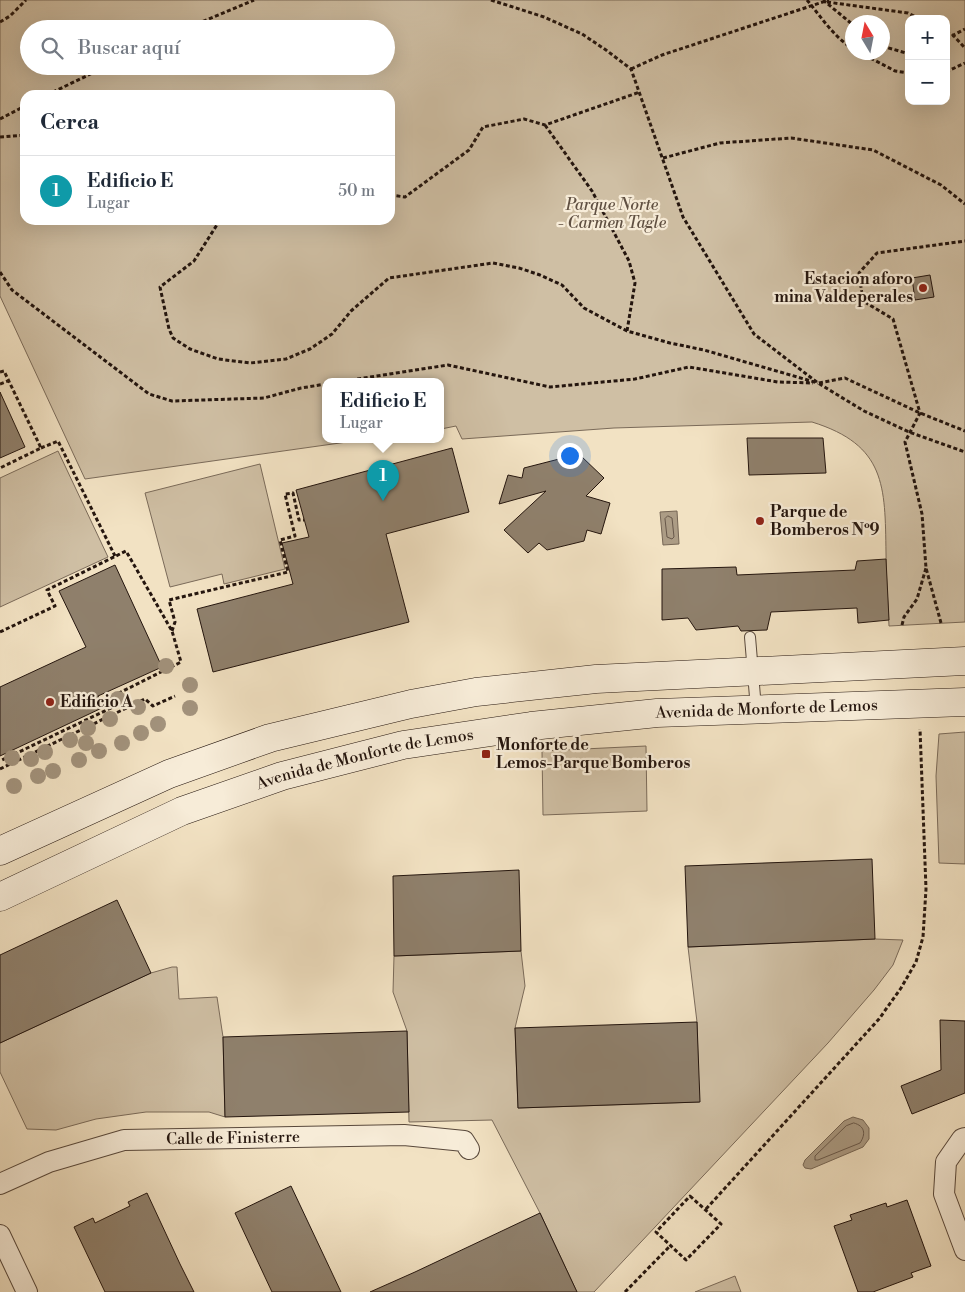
<!DOCTYPE html>
<html lang="es">
<meta charset="utf-8">
<style>
body{margin:0;font-family:"Libre Bodoni",serif;background:#f6f6f7;color:#1f2937}
.controls{position:absolute;right:15px;top:15px;display:grid;overflow:hidden;border-radius:10px;box-shadow:0 5px 20px #0002}
.controls button{width:45px;height:45px;display:grid;place-items:center;padding:0;border:0;border-bottom:1px solid #e0e1e3;background:#fff;color:#1f2937;font:25px sans-serif}
.compass{position:absolute;left:845px;top:15px;width:45px;height:45px;border-radius:50%;background:#fff;box-shadow:0 5px 20px #0002;rotate:350deg}
.you{position:absolute;left:569px;top:455px;width:18px;height:18px;margin:-12px;border:4px solid #fff;border-radius:50%;background:#1a73e8;box-shadow:0 0 0 8px #1a73e833}
.badge{display:grid;place-items:center;width:32px;height:32px;border-radius:50%;background:#8f2418;color:#fff;font-size:16px;font-weight:700}
.pin{position:absolute;translate:-50% -41px;filter:drop-shadow(0 1px 2px #0008)}
.pin::after{content:'';position:absolute;top:26px;width:18px;height:15px;background:inherit;clip-path:polygon(0 0,100% 0,50% 100%)}
.popup{position:absolute;left:322px;top:378px;width:122px;height:65px;box-sizing:border-box;display:grid;place-content:center;border-radius:10px;background:#fff;filter:drop-shadow(0 1px 4px #0005);font-size:16px;white-space:nowrap;color:#747a83}
.popup b{font-size:19px;color:#1f2937}
.popup::after{content:'';position:absolute;left:50%;top:100%;margin-left:-10px;border:10px solid transparent;border-top-color:#fff}
.list{margin:0;padding:0;list-style:none}
h2{display:flex;justify-content:space-between;align-items:center;height:65px;margin:0;padding:0 20px;font-size:21px}
h2 small{font-size:16px;font-weight:400;color:#747a83}
.list li{display:grid;grid-template-columns:32px 1fr auto;gap:15px;align-items:center;box-sizing:border-box;height:70px;padding:0 20px;border-top:1px solid #e0e1e3}
.list b{display:block;font-size:19px;white-space:nowrap}
.list p{margin:0;font-size:16px;white-space:nowrap;color:#747a83}
.list em{font-size:16px;font-style:normal;color:#747a83}
.icon{flex:none;width:28px;height:28px;fill:none;stroke:currentColor;stroke-width:2;stroke-linecap:round;stroke-linejoin:round}
.map{position:relative;flex:none;width:965px;height:1292px;overflow:hidden}
.search{position:absolute;background:#fff;box-shadow:0 5px 20px #0002;left:20px;top:20px;width:375px;height:55px;display:flex;align-items:center;gap:12px;box-sizing:border-box;padding:0 18px;border-radius:28px;color:#747a83;font-size:19px}
.panel{position:absolute;background:#fff;box-shadow:0 5px 20px #0002;left:20px;top:90px;width:375px;height:135px;border-radius:15px}
.map>svg:first-child{display:block}
.green{fill:#cfbfa4;stroke:#7a6a59;fill-rule:evenodd}
.water{fill:#ac9c85;stroke:#766655}
.lines{fill:none;stroke-linecap:round;stroke-linejoin:round}
.shore{stroke:#68584a;stroke-width:1}
.building{fill:#8f806c;stroke:#24150e}
.lane-casing{stroke:#58483b;stroke-width:12}
.street-casing{stroke:#58483b;stroke-width:22}
.secondary-casing{stroke:#24150e;stroke-width:29}
.path{stroke:#24150e;stroke-width:3;stroke-dasharray:4 2.5;stroke-linecap:butt}
.lane{stroke:#f7ecd8;stroke-width:10}
.street{stroke:#f7ecd8;stroke-width:20}
.secondary{stroke:#f7ecd8;stroke-width:28}
.tree{fill:#a2927c}
.poi-dot{fill:#8f2418;stroke:#f7ecd8;stroke-width:2}
.labels{text-anchor:middle;dominant-baseline:central;stroke-width:4.5;stroke-linejoin:round;paint-order:stroke}
.park-label{font-size:16px;font-style:italic;fill:#605042;stroke:#f7ecd8}
.poi-label{font-size:16px;font-weight:bold;fill:#24150e;stroke:#f7ecd8;text-anchor:start}
.street-label{font-size:16px;fill:#24150e;stroke:#f7ecd8}
</style>
<div class="map">
<svg width="965" height="1292" viewBox="0 0 965 1292">
<rect width="100%" height="100%" fill="#f2e2c3"/>
<filter id="stains"><feTurbulence type="fractalNoise" baseFrequency=".004" numOctaves="4"/><feColorMatrix values="0 0 0 0 .2 0 0 0 0 .09 0 0 0 0 .02 0 0 0 .5 -.17"/></filter>
<radialGradient id="worn" r=".72"><stop offset=".6" stop-color="#630" stop-opacity="0"/><stop offset="1" stop-color="#630" stop-opacity=".3"/></radialGradient>
<path class="green" d="M0,0H965V622L889,626C888,602 886,577 886,553C885,486 886,445 812,422L614,428L462,439L456,426L441,429L440,382H326V440H361L85,479L0,296ZM909,19H946V101H909ZM852,22H882V52H852ZM29,29H386V66H29ZM25,95H390V220H25Z
M58,451L108,557L0,607V478Z
M260,464L285,569L224,584L222,574L170,587L145,493Z
M965,732V864L939,863L936,776L939,734Z
M646,746L647,811L543,815L542,751Z
M875,939L903,940L893,965L874,990L828,1043L594,1292H577L540,1213L492,1120L409,1122L407,1031L393,992L394,956L521,951L525,986L515,1028L518,1108L699,1102L697,1022L688,947Z
M172,967H177L179,999L217,997L223,1037L225,1117L209,1112H146L96,1119L56,1130L27,1129L0,1072V1043L151,973Z
M735,1276L741,1292H695Z"/>
<path class="water" d="M677,511L679,544L663,545L660,512Z
M853,1117L863,1120L869,1128V1139L863,1147L811,1169L805,1168L803,1165L805,1160L844,1121Z"/>
<g class="lines">
<path class="shore" d="M668,516L672,518L674,537L672,539L667,537L665,519Z
M854,1123C865,1126 866,1134 860,1143L818,1160H815V1156L846,1126Z"/>
</g>
<path class="building" d="M930,275L934,297L915,300L912,278Z
M0,392L25,447L0,458Z
M747,438H823L826,473L749,475Z
M452,448L469,512L386,534L409,622L213,672L197,609L293,584L282,543L309,537L296,490Z
M581,456L604,478L586,496L610,503L601,534L587,530L584,541L547,550L539,543L528,553L504,530L546,491L499,504L508,475L522,478L524,468L563,458L571,466Z
M886,559L889,620L858,623L857,608L771,612L767,630L741,631L738,626L696,630L688,618L662,620V569L736,567L737,575L855,570L857,561Z
M115,565L162,667L98,696L104,707L0,756V687L86,647L59,591Z
M872,859L875,939L688,947L685,866Z
M519,870L521,951L394,956L393,876Z
M117,900L151,973L0,1043V955Z
M940,1020L965,1021V1093L912,1114L901,1086L941,1070Z
M697,1022L700,1102L518,1108L515,1028Z
M407,1031L409,1112L225,1117L223,1037Z
M291,1186L341,1292H272L235,1213Z
M147,1193L180,1264L194,1292H105L74,1227L93,1218L95,1223L130,1206L128,1202Z
M907,1200L931,1266L911,1273L913,1277L873,1292H858L834,1226L852,1220L850,1215L886,1203L887,1207Z
M540,1213L577,1292H370L415,1272Z"/>
<g class="lines">
<defs>
<path id="lane" d="M750,637L756,709"/>
<g id="street">
<path d="M965,1138L962,1139L946,1162L944,1194L965,1250"/>
<path id="s1" d="M0,1184L49,1162L124,1140L404,1135L464,1141L469,1149"/>
<path d="M0,1235L27,1292"/>
</g>
<g id="secondary">
<path d="M0,851L169,774L270,738L411,704L476,692L596,679L965,661"/>
<path id="s2" d="M0,897L182,811L282,776L403,745L531,726L657,713L965,702"/>
</g>
</defs>
<use href="#lane" class="lane-casing"/>
<use href="#street" class="street-casing"/>
<use href="#secondary" class="secondary-casing"/>
<path class="path" d="M491,0L544,17L582,34L606,50L631,69L683,217L754,334L818,383L864,411L909,432L965,452
M807,0C821,17 834,37 852,48
M823,0L852,24
M827,2L908,13L920,19
M0,22L10,16L26,0
M185,29L254,0
M946,32L953,35L965,48
M946,39L965,29
M882,46L906,53L909,52
M859,52L895,71L909,73
M631,69L662,55L829,0
M946,72L965,63
M47,95L107,66
M0,119L25,106
M545,125L592,191L629,261L635,283L627,331
M0,137L25,135
M663,158L720,143L791,138L873,150L941,185L965,204
M390,195L405,197L469,150L483,127L524,119L545,125L640,92
M220,220L194,261L160,287L169,329L173,338L190,349L218,359L250,363L286,359L310,349L332,334L351,311L389,278L493,263L519,268L540,275L562,285L584,308L627,331L670,343L704,350L818,383
M0,272L12,290L149,394L172,401L264,398L301,388L326,384
M0,372L4,371L41,448L0,468
M338,382L448,365L550,387L635,379L689,367L778,382L813,383
M819,383L845,378L920,413L965,431
M0,384L8,381
M41,448L58,441L115,556
M941,623L926,568L922,514L905,442L920,413L893,319L863,301L859,273L877,253L965,241
M902,625L904,617L917,599L926,568
M172,631L175,622L169,600L288,572L280,540L295,536L285,494L293,493L299,520H304
M0,632L55,606L47,590L126,551L172,631L181,662L107,699L111,708L0,761
M0,769L145,699L153,706L175,696
M690,1196L721,1224L686,1260L656,1232Z
M706,1209L879,1019L901,988L916,962L923,937L926,889L920,729
M625,1292L670,1246"/>
<use href="#lane" class="lane"/>
<use href="#street" class="street"/>
<use href="#secondary" class="secondary"/>
</g>
<g class="tree">
<circle cx="166" cy="666" r="8"/>
<circle cx="190" cy="685" r="8"/>
<circle cx="118" cy="699" r="8"/>
<circle cx="138" cy="707" r="8"/>
<circle cx="190" cy="708" r="8"/>
<circle cx="110" cy="719" r="8"/>
<circle cx="158" cy="724" r="8"/>
<circle cx="88" cy="728" r="8"/>
<circle cx="141" cy="733" r="8"/>
<circle cx="70" cy="740" r="8"/>
<circle cx="86" cy="743" r="8"/>
<circle cx="122" cy="743" r="8"/>
<circle cx="99" cy="751" r="8"/>
<circle cx="45" cy="752" r="8"/>
<circle cx="12" cy="758" r="8"/>
<circle cx="31" cy="759" r="8"/>
<circle cx="79" cy="760" r="8"/>
<circle cx="53" cy="771" r="8"/>
<circle cx="38" cy="776" r="8"/>
<circle cx="14" cy="786" r="8"/>
</g>
<g class="poi-dot">
<circle cx="923" cy="288" r="5"/>
<circle cx="760" cy="521" r="5"/>
<circle cx="50" cy="702" r="5"/>
<rect x="481" y="749" width="10" height="10" rx="2.5"/>
</g>
<g class="labels">
<g class="park-label">
<text x="612" y="205">Parque Norte<tspan x="612" dy="18">- Carmen Tagle</tspan></text>
</g>
<g class="poi-label">
<text x="913" y="279" text-anchor="end">Estacion aforo<tspan x="913" dy="18">mina Valdeperales</tspan></text>
<text x="770" y="512">Parque de<tspan x="770" dy="18">Bomberos Nº9</tspan></text>
<text x="60" y="702">Edificio A</text>
<text x="496" y="745">Monforte de<tspan x="496" dy="18">Lemos-Parque Bomberos</tspan></text>
</g>
<g class="street-label">
<text stroke="none"><textPath href="#s2" startOffset="798">Avenida de Monforte de Lemos</textPath></text>
<text stroke="none"><textPath href="#s2" startOffset="392">Avenida de Monforte de Lemos</textPath></text>
<text stroke="none"><textPath href="#s1" startOffset="241">Calle de Finisterre</textPath></text>
</g>
</g>
<rect width="100%" height="100%" filter="url(#stains)"/>
<rect width="100%" height="100%" fill="url(#worn)"/>
</svg>
<div class="controls">
<button>+</button>
<button>−</button>
</div>
<svg class="compass" viewBox="-18 -18 36 36"><path d="M0-13l5 13h-10z" fill="#e53935"/><path d="M0 13l5-13h-10z" fill="#747a83"/></svg>
<div class="you"></div>
<div class="pin badge" style="left:383px;top:501px;background:#0f9aa8">1</div>
<div class="popup"><b>Edificio E</b>Lugar</div>
<div class="search"><svg class="icon" aria-label="search" viewBox="0 0 24 24"><circle cx="10" cy="10" r="6"/><path d="M15 15l6 6"/></svg>Buscar aquí</div>
<section class="panel">
<h2>Cerca<small></small></h2>
<ul class="list">
<li><span class="badge" style="background:#0f9aa8">1</span><div><b>Edificio E</b><p>Lugar</p></div><em>50 m</em></li>
</ul>
</section>
</div>
